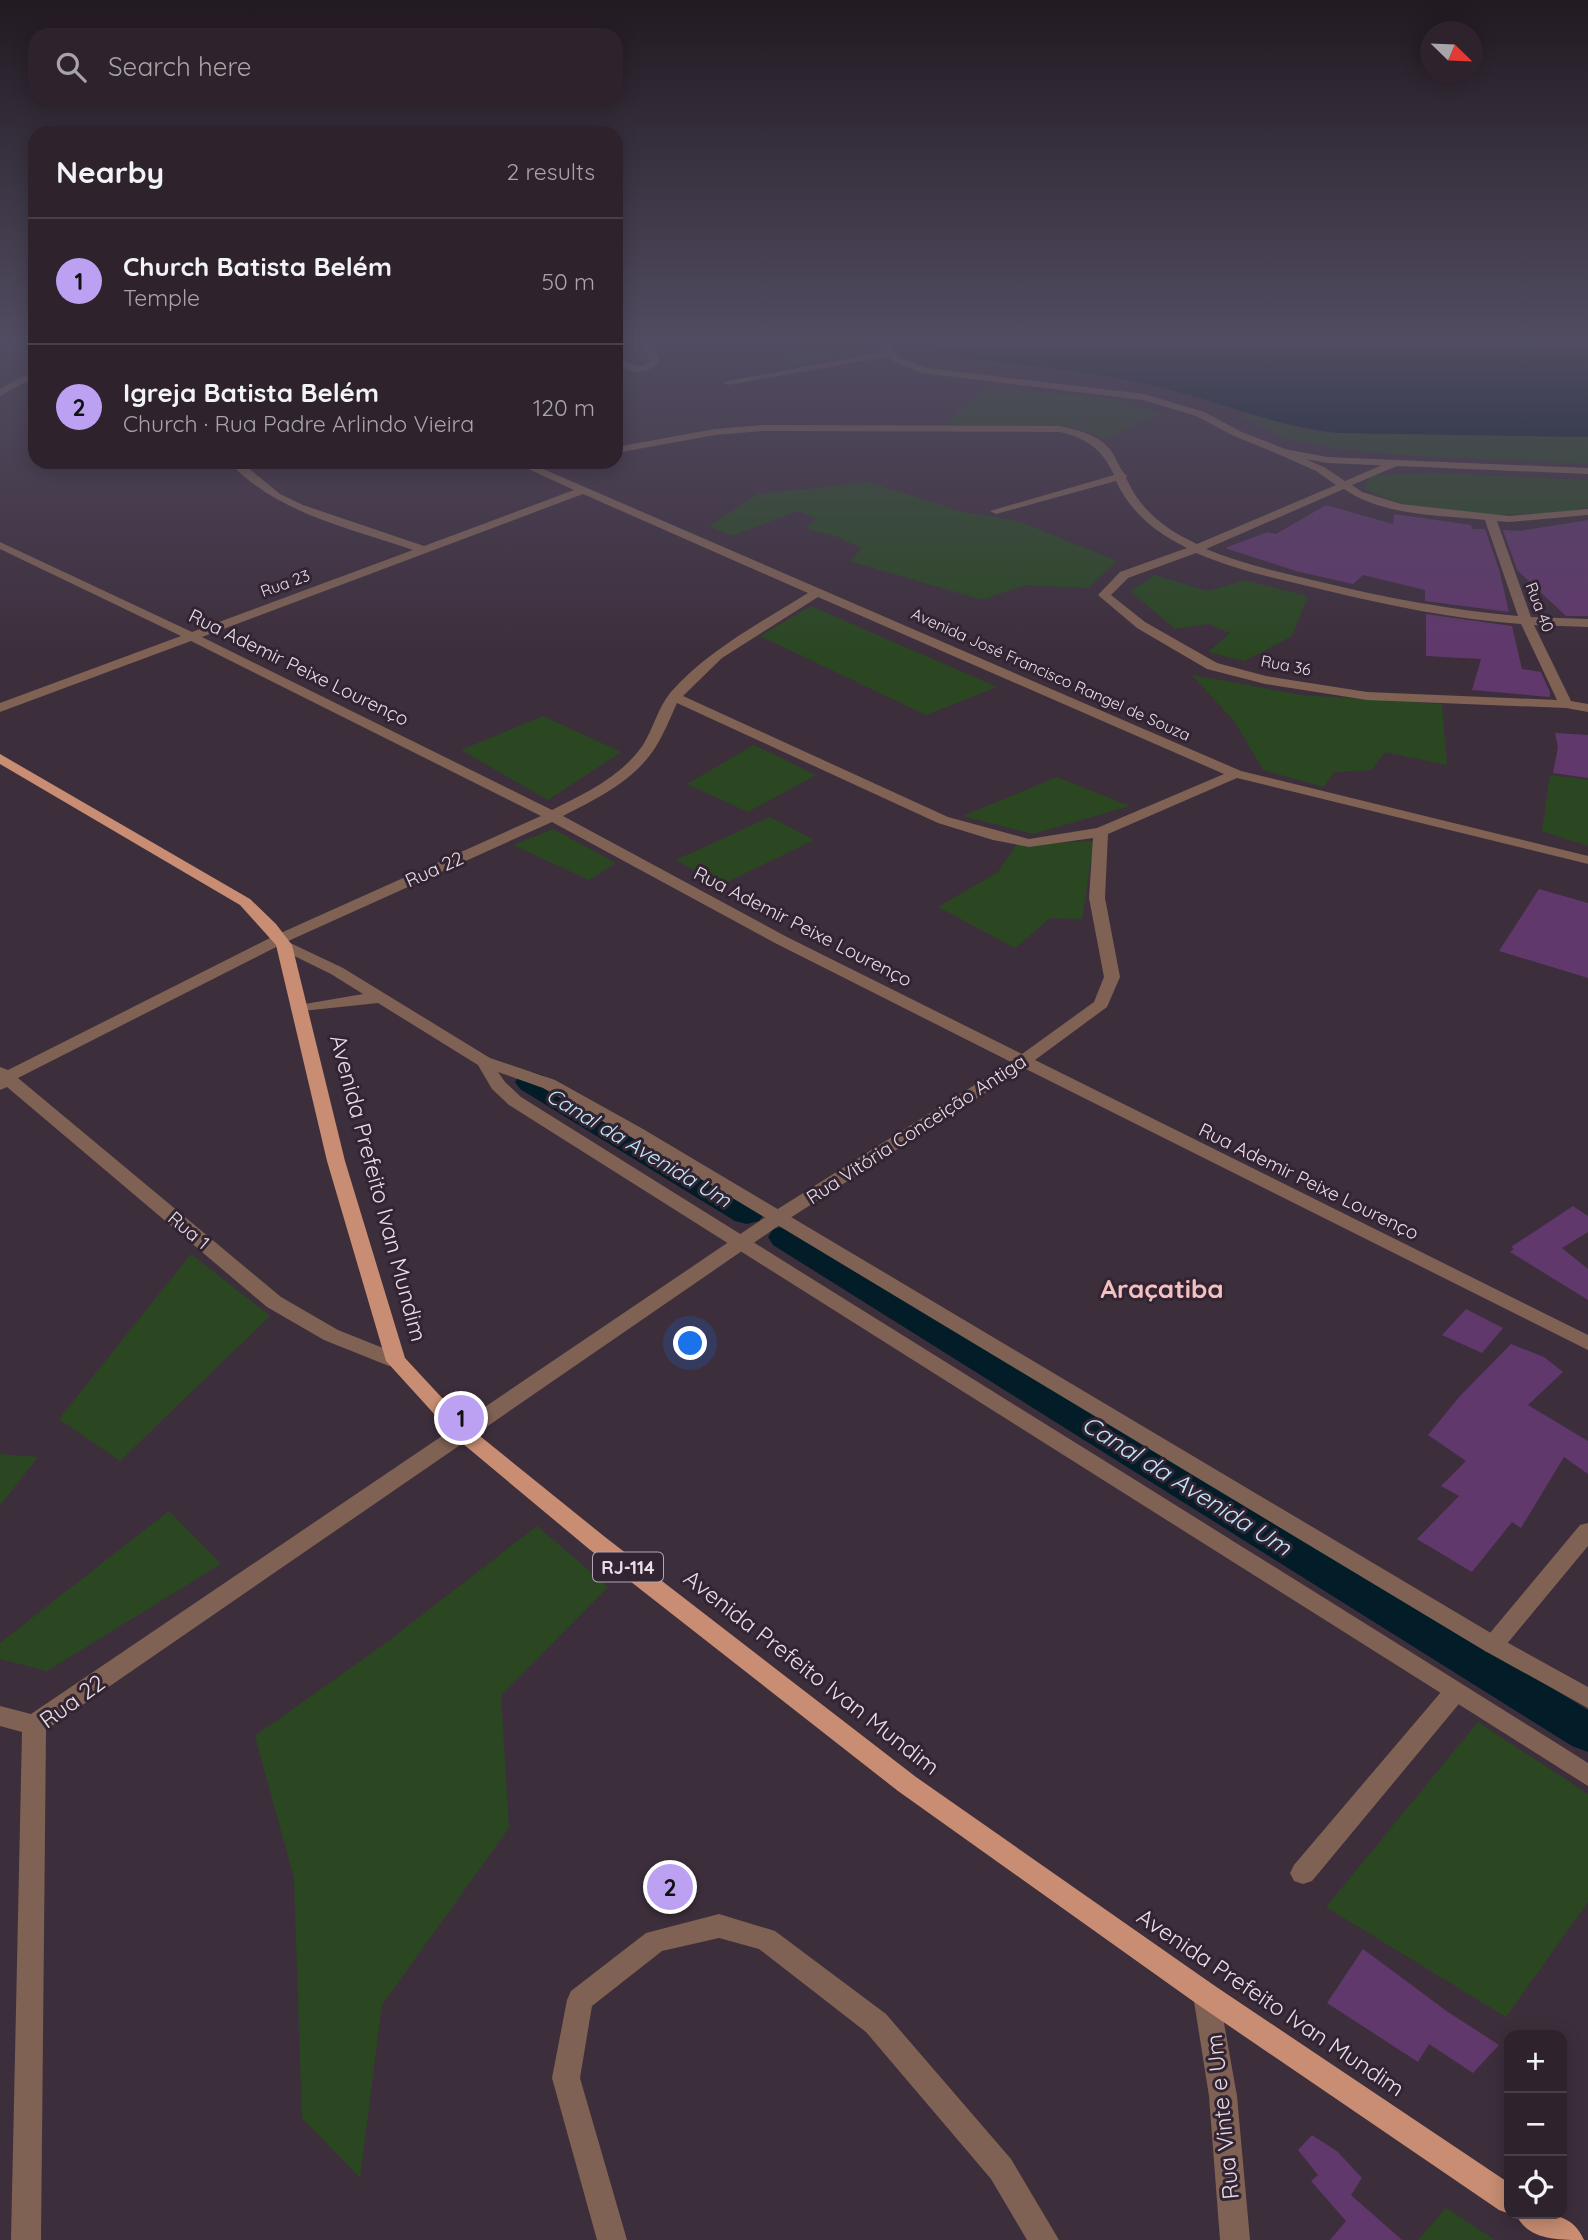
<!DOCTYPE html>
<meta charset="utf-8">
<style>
body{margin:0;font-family:Quicksand,sans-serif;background:#362a35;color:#f1f3f6}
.controls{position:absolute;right:21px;bottom:21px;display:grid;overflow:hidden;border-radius:14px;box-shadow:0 4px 18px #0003}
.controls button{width:63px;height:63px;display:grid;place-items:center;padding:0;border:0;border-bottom:2px solid #493f49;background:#2e222d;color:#f1f3f6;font:35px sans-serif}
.compass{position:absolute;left:1420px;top:21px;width:63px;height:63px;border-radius:50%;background:#2e222d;box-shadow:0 4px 18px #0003;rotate:113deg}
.you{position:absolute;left:691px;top:1344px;width:24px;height:24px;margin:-18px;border:5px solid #fff;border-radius:50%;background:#1a73e8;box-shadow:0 0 0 10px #1a73e833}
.badge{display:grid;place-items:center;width:46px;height:46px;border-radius:50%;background:#bca0f2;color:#111;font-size:23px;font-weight:700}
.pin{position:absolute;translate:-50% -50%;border:4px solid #fff;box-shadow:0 2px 7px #0006}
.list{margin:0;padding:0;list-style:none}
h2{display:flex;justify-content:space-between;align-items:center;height:91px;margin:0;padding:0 28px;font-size:30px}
h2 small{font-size:23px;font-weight:400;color:#a7a4aa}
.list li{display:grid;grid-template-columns:46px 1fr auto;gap:21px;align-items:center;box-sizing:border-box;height:126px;padding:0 28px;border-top:2px solid #493f49}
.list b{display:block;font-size:26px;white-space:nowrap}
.list p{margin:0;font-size:23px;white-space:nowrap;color:#a7a4aa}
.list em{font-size:23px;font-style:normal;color:#a7a4aa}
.icon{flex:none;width:38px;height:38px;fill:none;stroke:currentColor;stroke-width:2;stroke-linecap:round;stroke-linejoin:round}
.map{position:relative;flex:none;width:1588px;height:2240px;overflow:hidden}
.search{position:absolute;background:#2e222d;box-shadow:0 4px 18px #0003;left:28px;top:28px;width:595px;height:77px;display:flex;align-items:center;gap:18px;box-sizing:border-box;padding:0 24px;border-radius:21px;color:#a7a4aa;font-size:26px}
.panel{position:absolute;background:#2e222d;box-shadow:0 4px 18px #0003;left:28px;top:126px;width:595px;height:343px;border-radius:21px}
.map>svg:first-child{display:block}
.green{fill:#2a4722}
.water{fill:#021d27}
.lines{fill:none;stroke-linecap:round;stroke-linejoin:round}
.canal{fill:#021d27;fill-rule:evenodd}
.building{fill:#60386c}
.minor{fill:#7f6254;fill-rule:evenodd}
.tertiary{fill:#7f6254;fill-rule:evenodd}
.primary{fill:#c88d72;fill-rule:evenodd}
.labels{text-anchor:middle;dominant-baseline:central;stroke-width:6;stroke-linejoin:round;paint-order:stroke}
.far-street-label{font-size:16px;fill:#e8dee7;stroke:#322432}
.shield{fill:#322432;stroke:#b1a6b1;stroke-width:2}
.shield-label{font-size:18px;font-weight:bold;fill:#e8dee7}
.street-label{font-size:19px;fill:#e8dee7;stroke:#322432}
.water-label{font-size:21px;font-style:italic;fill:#bfe9fc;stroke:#322432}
.near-street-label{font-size:23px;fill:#e8dee7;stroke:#322432}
.near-water-label{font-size:24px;font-style:italic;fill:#bfe9fc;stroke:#322432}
.district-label{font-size:26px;font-weight:bold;fill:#f5c1c0;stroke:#322432}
</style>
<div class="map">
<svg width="1588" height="2240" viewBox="0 0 1588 2240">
<rect width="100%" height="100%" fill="#3d2e3c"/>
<path class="green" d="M824,340H859L873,349L794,365L779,354Z
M989,387L1110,399L1163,413L1106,439L1072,427L943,424Z
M1245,413L1307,430L1338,433L1588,437V464L1416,456L1331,448L1288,439L1243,417Z
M1428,473L1588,480V507L1566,513L1490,515L1399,503L1364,489L1371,476Z
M868,482L964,512L1018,521L1117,561L1088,588L1026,585L982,600L850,561L862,548L838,537L806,528L816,518L798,511L731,536L709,526L758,494Z
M1155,575L1208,591L1244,580L1308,596L1292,636L1244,661L1208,652L1230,633L1208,624L1175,629L1130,591Z
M811,606L997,687L926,715L760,636Z
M1192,675L1302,695L1442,704L1447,765L1385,752L1371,770L1334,772L1324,787L1263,770L1235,722Z
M543,716L621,752L548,800L461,750Z
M754,745L816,775L748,812L687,784Z
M1550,775L1588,780V846L1542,831Z
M1057,777L1130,806L1033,834L963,816Z
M770,817L814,840L721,885L676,860Z
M553,829L616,863L589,880L513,845Z
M1094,841L1082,919L1050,918L1015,948L938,907L998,872L1016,845Z
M191,1254L270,1316L120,1461L59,1419Z
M0,1454L38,1457L0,1506Z
M169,1511L221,1564L47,1671L0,1659V1643Z
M537,1526L608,1587L501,1695L509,1828L382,2005L360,2178L302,2118L294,1878L255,1736L387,1642Z
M1478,1722L1588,1794V1902L1506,2017L1326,1907Z
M1446,2208L1495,2240H1418Z"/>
<path class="water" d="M915,340H1588V437L1338,433C1281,427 1229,406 1174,391C1119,376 1063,370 1007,363C974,358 944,360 915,340Z"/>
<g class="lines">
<path class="canal" d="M531,1072L542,1075L759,1205L765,1213L759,1221L747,1224L735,1221L520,1089L515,1082L520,1075Z
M786,1226L799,1229L1588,1710V1752L1572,1746L773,1245L768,1237L773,1229Z"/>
</g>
<path class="building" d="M1326,505L1393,524L1394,514L1471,525L1472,529H1485L1499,569L1509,612L1425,601V590L1363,575L1353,584L1296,571L1225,548L1268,532L1276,534Z
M1588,520V616H1566L1517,570L1503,530L1520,531Z
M1426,614L1512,626L1522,669L1541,672L1550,692V697L1472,690L1481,659L1426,656Z
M1555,733L1588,735V778L1553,773L1558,747Z
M1539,889L1588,903V978L1499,951Z
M1573,1206L1588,1216V1232L1562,1248L1588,1269V1300L1510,1252L1514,1249L1511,1247Z
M1466,1309L1503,1328L1482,1353L1442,1335Z
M1511,1344L1544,1357L1563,1372L1528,1405L1588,1441V1474L1564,1457L1521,1528L1512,1522L1472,1572L1417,1539L1459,1496L1441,1486L1466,1461L1428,1435L1460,1396Z
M1363,1949L1448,2012L1499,2045L1473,2073L1429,2044L1418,2062L1327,2003Z
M1312,2135L1338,2152L1362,2178L1351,2195L1402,2240H1330L1346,2221L1311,2181L1318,2175L1298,2150Z"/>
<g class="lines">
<path class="minor" d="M641,340H650L660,360C648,377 632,373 616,364V357L637,366H644L650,360Z
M888,351L891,352V356L728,385L723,382Z
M35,370V377L0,396V389Z
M763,425L1060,426C1079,431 1099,434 1112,452C1117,460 1120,470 1127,476L1126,478C1141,511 1165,529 1197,544L1336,485L1316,471L1278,454V450L1282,449L1324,467L1345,481L1389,462H1397V466L1352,485L1362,492L1401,504L1509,516L1588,509V515L1509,522L1497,521L1531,617L1588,619V627L1534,625L1571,701L1588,704V712L1566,708L1367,700L1265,684L1207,669L1137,628L1098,595L1120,572L1187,548C1155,532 1131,513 1116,481L996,514L990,511L1114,475C1102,449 1088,439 1060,432L763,431L715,435L616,453V447L715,429ZM1344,489C1383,516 1439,515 1485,520L1518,616C1452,610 1386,598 1321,582C1282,573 1243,564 1206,549ZM1196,553C1236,570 1278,579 1320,589C1386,605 1453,619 1521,624L1557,700L1367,692L1266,676L1217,663L1145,622L1111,595L1128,578Z
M229,462H241L280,494L303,505L424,546L574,490L513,462H527L1241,771L1588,856V864L1237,778L1108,834L1105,898L1120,977L1107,1007L1035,1060L1588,1335V1350L1024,1068L787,1220L46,1730L41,2240H11L22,1732L0,1726V1706L31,1714L773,1212L1011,1062L775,943L552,822L286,942L18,1078L281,1297L338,1330L403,1356L406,1361L403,1366H389L324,1340L267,1307L7,1087L0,1090V1067L8,1070L274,936L541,816L191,641L0,712V703L181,636L0,549V542L192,632L413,550C349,528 276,513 229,462ZM583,494L808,593C760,623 708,650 670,693C658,708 653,729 643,745C621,777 584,794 552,810L202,637ZM818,597L1224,774L1097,828L1029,839L948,817L683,696L722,658ZM677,703L938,823L993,840L1029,847L1093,838L1089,898L1104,977L1094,1002L1022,1054L787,937L563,816C596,799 634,781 655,748C664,734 670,718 677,703Z
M1588,1523V1546L1501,1651L1493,1654L1485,1651L1482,1645L1485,1639L1580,1525Z
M1455,1683L1463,1685L1467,1692L1463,1699L1312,1881L1303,1884L1294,1881L1290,1873L1294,1865L1447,1685Z
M719,1914L775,1931L886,2014L1011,2159L1059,2240H1027L991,2179L866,2032L759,1949L719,1938L662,1951L592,2006L580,2078L627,2240H597L552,2078L567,2000L571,1991L646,1933Z
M1206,1983L1215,1986L1219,1995L1237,2096L1250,2240H1220L1209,2096L1193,1995L1197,1986Z"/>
<path class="tertiary" d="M872,340H882L900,358L927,368L1144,394L1204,412L1242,432L1285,449L1327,457L1588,468V474L1327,463L1278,454L1234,436L1196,416L1143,400L922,373L894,362Z
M284,940L343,968L490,1058L555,1080L643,1129L1501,1639L1588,1687V1708L1485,1651L631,1137L543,1088L498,1072L505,1082L521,1097C877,1320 1233,1540 1588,1763V1786L509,1105L492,1089L478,1065L378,1003L293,1012L291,1009L293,1006L363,994L331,974L278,948L276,945L278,942Z"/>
<path class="primary" d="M0,754L250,899L276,924L292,945L345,1161L405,1358L470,1428L605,1537L916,1777L1215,1986L1509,2183L1510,2214L1499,2210L1197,2004L898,1791L589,1549L456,1438L386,1361L327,1161L276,945L240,905L0,764Z
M1516,2214C1543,2214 1571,2210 1584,2240C1557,2240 1527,2240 1516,2214Z"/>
</g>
<linearGradient id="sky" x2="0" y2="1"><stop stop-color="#221921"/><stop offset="0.52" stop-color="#514c61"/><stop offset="1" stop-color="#514c61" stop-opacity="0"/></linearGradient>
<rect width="1588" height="654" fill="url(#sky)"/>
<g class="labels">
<g class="far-street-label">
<text transform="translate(285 583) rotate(-20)">Rua 23</text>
<text transform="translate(1540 607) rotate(69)">Rua 40</text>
<text transform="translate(1286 665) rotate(11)">Rua 36</text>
<text transform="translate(1051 674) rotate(24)">Avenida José Francisco Rangel de Souza</text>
</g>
<rect class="shield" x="593" y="1552.5" width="70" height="29" rx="5"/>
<g class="shield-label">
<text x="628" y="1567">RJ-114</text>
</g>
<g class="street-label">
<text transform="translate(299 667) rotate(26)">Rua Ademir Peixe Lourenço</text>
<text transform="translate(434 869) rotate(-24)">Rua 22</text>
<text transform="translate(803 926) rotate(27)">Rua Ademir Peixe Lourenço</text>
<text transform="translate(916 1129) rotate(-33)">Rua Vitória Conceição Antiga</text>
<text transform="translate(1309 1181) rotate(26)">Rua Ademir Peixe Lourenço</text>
<text transform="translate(189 1230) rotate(40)">Rua 1</text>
</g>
<g class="water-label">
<text transform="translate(639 1147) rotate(31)">Canal da Avenida Um</text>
</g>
<g class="near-street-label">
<text transform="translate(379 1188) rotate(75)">Avenida Prefeito Ivan Mundim</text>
<text transform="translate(812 1672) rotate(38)">Avenida Prefeito Ivan Mundim</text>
<text transform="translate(72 1701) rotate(-36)">Rua 22</text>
<text transform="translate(1271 2002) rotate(34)">Avenida Prefeito Ivan Mundim</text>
<text transform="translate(1222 2117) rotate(-96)">Rua Vinte e Um</text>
</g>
<g class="near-water-label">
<text transform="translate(1187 1485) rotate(32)">Canal da Avenida Um</text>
</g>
<g class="district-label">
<text x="1162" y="1288">Araçatiba</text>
</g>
</g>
</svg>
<div class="controls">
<button>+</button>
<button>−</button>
<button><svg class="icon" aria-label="locate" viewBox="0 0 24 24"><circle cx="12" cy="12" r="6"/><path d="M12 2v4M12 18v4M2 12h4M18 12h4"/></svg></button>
</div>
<svg class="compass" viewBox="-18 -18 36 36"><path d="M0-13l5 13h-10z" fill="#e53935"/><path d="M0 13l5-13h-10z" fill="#a7a4aa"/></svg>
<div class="you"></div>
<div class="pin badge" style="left:461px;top:1418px">1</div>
<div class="pin badge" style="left:670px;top:1887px">2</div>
<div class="search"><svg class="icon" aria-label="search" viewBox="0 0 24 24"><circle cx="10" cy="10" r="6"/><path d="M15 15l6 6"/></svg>Search here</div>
<section class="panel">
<h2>Nearby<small>2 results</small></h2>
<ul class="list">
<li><span class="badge">1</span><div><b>Church Batista Belém</b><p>Temple</p></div><em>50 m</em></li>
<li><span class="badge">2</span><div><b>Igreja Batista Belém</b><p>Church · Rua Padre Arlindo Vieira</p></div><em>120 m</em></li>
</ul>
</section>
</div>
